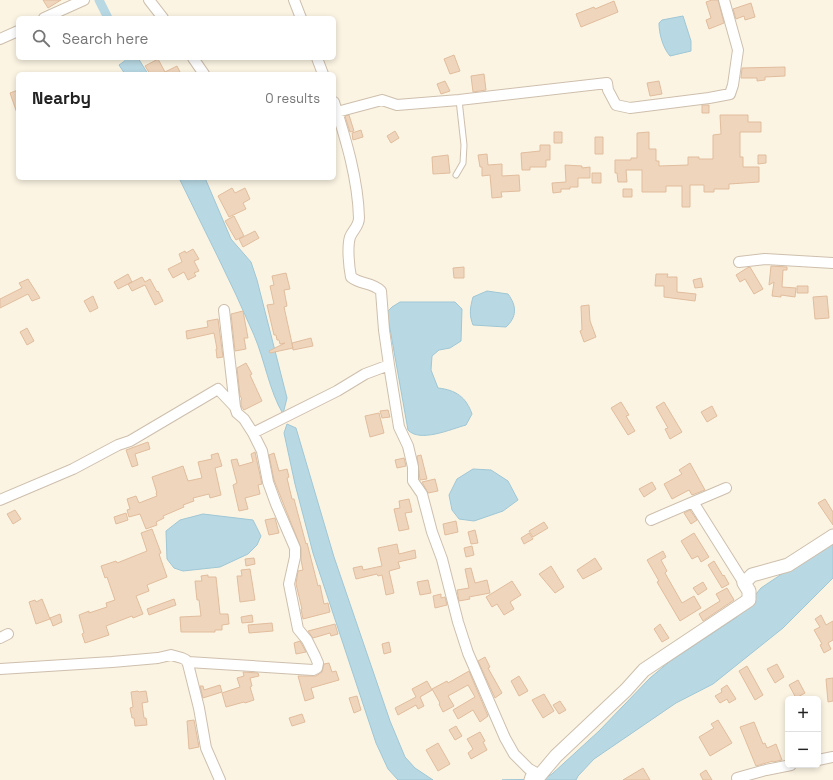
<!DOCTYPE html>
<meta charset="utf-8">
<style>
body{margin:0;font-family:"Space Grotesk",sans-serif;background:#f2f2f2;color:#222}
.controls{position:absolute;right:12px;bottom:12px;display:grid;overflow:hidden;border-radius:6px;box-shadow:0 2px 6px #0003}
.controls button{width:36px;height:36px;display:grid;place-items:center;padding:0;border:0;border-bottom:1px solid #e0e0e0;background:#fff;color:#222;font:20px sans-serif}
.list{margin:0;padding:0;list-style:none}
h2{display:flex;justify-content:space-between;align-items:center;height:52px;margin:0;padding:0 16px;font-size:17px}
h2 small{font-size:13px;font-weight:400;color:#767676}
.icon{flex:none;width:22px;height:22px;fill:none;stroke:currentColor;stroke-width:2;stroke-linecap:round;stroke-linejoin:round}
.map{position:relative;flex:none;width:833px;height:780px;overflow:hidden}
.search{position:absolute;background:#fff;box-shadow:0 2px 6px #0003;left:16px;top:16px;width:320px;height:44px;display:flex;align-items:center;gap:10px;box-sizing:border-box;padding:0 14px;border-radius:6px;color:#767676;font-size:15px}
.panel{position:absolute;background:#fff;box-shadow:0 2px 6px #0003;left:16px;top:72px;width:320px;height:108px;border-radius:6px}
.map>svg:first-child{display:block}
.water{fill:#b8d9e4;stroke:#9fc7d5}
.lines{fill:none;stroke-linecap:round;stroke-linejoin:round}
.canal{stroke:#b8d9e4;stroke-width:9}
.building{fill:#efd5bc;stroke:#e1bd9d}
.service-casing{stroke:#cebfad;stroke-width:7}
.minor-casing{stroke:#cebfad;stroke-width:12}
.tertiary-casing{stroke:#cebfad;stroke-width:15}
.service{stroke:#fff;stroke-width:5}
.minor{stroke:#fff;stroke-width:10}
.tertiary{stroke:#fff;stroke-width:13}
</style>
<div class="map">
<svg width="833" height="780" viewBox="0 0 833 780">
<rect width="100%" height="100%" fill="#fbf4e3"/>
<path class="water" d="M683,16L691,41V51L670,56C663,48 659,34 659,23L662,20Z
M129,58H138L148,74H125L119,65Z
M179,178H205L231,239L251,262L257,280L287,398L283,414C269,390 265,361 254,335C231,281 204,230 179,178Z
M487,291L508,294C517,306 517,317 506,327L473,325C469,315 470,308 473,297Z
M400,302H455L462,309L461,341L450,348L439,350L432,356L431,370L438,388C456,390 466,397 472,414L466,425C451,429 420,443 408,430L387,312L392,307Z
M287,424L296,428L334,557L390,721L405,757L415,768L433,780H398L388,769L376,743L313,553L295,484L284,433Z
M473,469L491,470L508,481L518,500L503,511L474,521L459,519L452,510L449,495L457,479Z
M203,514L253,520L261,536L257,545L248,554L220,567L183,571L174,568L167,559L166,531L180,520Z
M833,543V578L783,628L713,684L676,703L594,759L578,776L576,780H502L543,779L552,774L599,731L650,678L669,662L737,617L761,588L804,559Z"/>
<g class="lines">
<path class="canal" d="M99,0L108,18
M128,58L137,74"/>
</g>
<path class="building" d="M43,0H61L48,8Z
M712,0H718L724,23L709,29L706,20L711,18L706,2Z
M614,1L618,12L581,27L576,14L594,7L595,9Z
M751,3L755,17L745,20L744,16L736,19L733,9Z
M454,55L460,71L450,74L444,59Z
M158,59L165,72L177,66L181,74H150L145,66Z
M785,67V76L765,77V80L757,81V78H741L742,68Z
M484,74L486,90L473,92L471,76Z
M445,81L450,91L441,94L437,84Z
M659,81L662,94L650,96L647,83Z
M18,90V113H17L10,93Z
M702,105H709V113H702Z
M349,115L354,131L350,132L345,116Z
M720,115H748V122H761V132H740V157H743V167H759V182L729,184V189H714V192H704V185H690V207H682V186H666V192H642V170H626L627,182H618L617,173H615V160H631V158H637V133L649,132V149H656V161H659V166L688,165V157H699V159H713V135L721,134Z
M361,130L363,137L353,140L352,133Z
M395,131L399,138L391,143L387,136Z
M554,132H562V143H554Z
M595,137H603V154H595Z
M540,145H550V160H546V167H530V170H522L521,153L540,151Z
M487,154L488,165L502,164V176L519,175L520,191L501,192L502,197L492,198L490,175L482,176V167H480L478,155Z
M448,155L450,173L433,174L432,157Z
M758,155H766V163L758,164Z
M565,165L582,166V168L590,167V178H578V187H570V189H561V192L553,193L552,183L566,182Z
M592,173H601V183H592Z
M232,188L235,193L245,188L250,199L243,203L246,209L229,217L218,196Z
M623,189H632V197H623Z
M234,216L244,236L236,240L225,221Z
M255,231L259,238L243,247L239,239Z
M193,249L199,259L194,261L199,271L194,273L196,276L188,280L184,272L173,278L168,269L182,262L179,254L185,251L186,253Z
M771,266L787,267V270H783L782,287L796,288L795,297L781,295V297L772,296L774,282L769,285Z
M464,267V278H454L453,268Z
M750,267L763,289L754,294L745,279L740,282L736,275L747,268Z
M286,273L290,289L284,290L287,306L284,307L293,348L270,353L269,351L285,343L280,344L279,340H277L276,335H274L267,305L274,304L270,286L274,285L272,276Z
M128,274L132,282L118,289L114,282Z
M656,274H668L667,277H677V292L696,294L695,301L664,297V286H655Z
M142,277L145,282L150,279L157,292L158,291L163,301L155,305L145,285L132,291L128,284Z
M701,278L703,287L695,288L693,280Z
M28,279L40,298L32,301L28,294L0,308V299L22,288L19,283Z
M797,286H808V293H797Z
M93,296L98,308L90,312L84,301Z
M827,296L829,318L815,319L813,297Z
M589,305L590,321L596,337L584,342L580,331L582,330L581,306Z
M243,311L248,338H244L246,349L235,351L231,314Z
M218,319L223,357L217,358L216,349H217L214,333L187,339L186,331L208,327L207,321Z
M27,328L34,341L27,345L20,332Z
M311,338L313,346L293,350L292,343Z
M246,363L252,374L250,375L262,401L244,410L241,406V400L242,399L240,396L237,368Z
M621,402L629,415L626,416L635,431L628,435L611,408Z
M664,402L682,432L670,439L665,429L668,428L656,407Z
M712,406L717,416L707,422L701,412Z
M388,410L390,417L382,418L380,411Z
M379,413L384,433L370,437L365,416Z
M148,442L150,449L135,454L138,465L132,467L126,450Z
M255,452L262,484L258,485L260,494L245,498L248,509L239,511L233,485L237,483L231,460L237,459L239,466L253,462L251,454Z
M218,453L222,466L215,468L221,495L210,498L209,494L193,498L194,501L183,505L184,507L163,516L164,518L156,522L157,525L146,529L140,514L129,517L127,510L130,509L127,499L136,496L139,503L157,496L156,493H157L152,477L183,466L188,481L202,478L198,462L212,459L211,455Z
M274,453L279,471L287,469L289,477L287,478L292,499H294L306,544L307,543L318,586L320,585L324,604L328,603L330,612L303,619L301,609H302L296,584L298,571L303,570L301,560V548L274,480L269,455Z
M421,455L427,479L420,480L417,456Z
M404,458L406,466L397,468L395,460Z
M690,463L705,490L692,495L689,490L672,499L664,484L682,474L679,470Z
M435,479L438,491L428,493L422,482Z
M652,482L656,489L644,497L639,489Z
M409,499L412,512L405,513L409,529L399,531L394,509L400,508L399,501Z
M825,499L833,512V525L818,503Z
M15,510L21,519L13,524L7,514Z
M690,510L697,520L691,524L684,513Z
M126,513L128,520L116,524L114,517Z
M275,518L279,533L269,535L265,520Z
M456,521L458,532L445,535L443,524Z
M544,522L548,528L533,537L529,531Z
M152,529L161,553L159,554L167,577L147,585L149,591L136,596L143,614L133,618L132,616L106,626L109,635L85,643L82,634L84,633L79,615L89,611V613L107,607L106,603L115,600L107,577L105,578L101,566L116,561L117,563L147,551L141,533Z
M475,530L478,543L471,544L468,532Z
M529,533L533,539L524,544L521,538Z
M694,533L709,557L701,562L698,556L692,559L681,541Z
M397,544L399,554L415,550L416,558L398,562L400,568L389,571L394,593L386,595L382,575L378,576L377,574L356,579L353,568L362,566L363,570L382,566L378,548Z
M472,546L474,555L466,557L464,548Z
M663,551L666,557L661,560L667,571L665,573L682,603L694,596L701,608L680,621L657,582L659,581L647,560Z
M254,558L255,564L246,566L245,559Z
M595,558L602,569L583,579L577,570Z
M714,561L723,576L724,575L729,584L722,588L708,565Z
M551,566L564,587L555,593L539,574Z
M471,568L475,583L487,580L490,593L469,597L470,599L459,601L457,590L469,588L465,569Z
M250,569L255,600L240,602L237,576H242L241,570Z
M208,575V577H216L220,614H228L229,624L222,625V630H215V632H181L180,617L201,616L199,600H197L195,581H202L201,576Z
M428,580L431,593L420,595L417,582Z
M512,581L521,595L510,602L514,609L504,615L497,604L492,607L486,597Z
M703,582L707,589L698,595L693,588Z
M727,588L734,600L703,621L699,614L720,601L716,594Z
M441,594V598L445,597L447,605L435,608L433,596Z
M42,599L50,619L36,624L29,602L35,600L36,602Z
M174,599L176,605L149,615L147,609Z
M60,614L62,622L53,626L50,618Z
M252,615L253,622L242,623L241,617Z
M821,615L826,625L833,621V640L828,643L831,649L824,653L820,645L822,644L814,630L820,627L815,619Z
M272,623L273,631L249,633L248,625Z
M335,624L338,634L331,636L330,633L313,638L308,631Z
M660,624L669,638L662,642L654,629Z
M300,641L306,652L296,654L294,643Z
M389,642L391,652L384,654L382,644Z
M485,657L490,667L488,668L502,693L495,698L478,661Z
M329,663L332,672L336,671L339,680L311,688L314,698L305,701L298,676H316L322,672L324,664Z
M777,664L784,677L775,683L767,669Z
M747,666L763,695L755,700L739,671Z
M469,671L488,716L480,722L473,710L458,719L453,710L475,697L468,685L448,696L454,706L443,712L439,704L440,703L432,689L447,681L448,683Z
M243,672L258,673L259,676L250,678L252,686L250,687L254,700L245,703L244,702L226,707L222,693L240,687L237,678L244,676Z
M519,676L528,691L519,696L511,681Z
M833,678V701L828,702L826,679Z
M798,680L805,693L796,698L789,685Z
M427,681L432,690L420,697L424,706L418,709L416,705L398,715L395,708L416,697L412,689Z
M220,685L222,692L203,698L200,686H203L204,690Z
M727,685L736,699L729,703L727,699L720,703L715,696L722,692L721,689Z
M138,691L139,692L146,691L148,702L142,703L144,718H146L147,725L135,726L134,718H132L130,708L133,707L131,692Z
M544,694L554,711L543,718L532,700Z
M357,696L361,710L354,713L349,698Z
M560,701L566,710L559,714L553,705Z
M302,714L305,722L292,726L289,718Z
M194,720L199,747L189,749L187,721Z
M718,720L732,743L710,756L699,737L714,728L711,724Z
M754,722L763,744L765,743L767,748L776,744L782,760L773,762V761L756,766L740,727Z
M456,726L462,736L455,740L449,730Z
M480,732L485,741L483,742L487,750L471,759L468,753L473,749L467,739Z
M438,743L450,764L438,771L426,750Z
M643,768L650,780H623Z
M706,770L712,780H703L700,774Z"/>
<g class="lines">
<defs>
<path id="service" d="M456,175L463,163L464,145L459,100"/>
<path id="minor" d="M149,0L163,18
M294,0L301,18
M44,18L84,0
M0,39L18,31
M193,58L204,74
M317,58L323,74
M334,102C346,140 358,179 359,218C359,226 353,230 350,237C347,247 349,267 351,277C361,285 372,282 381,291L384,330L389,365L399,427L408,446L413,467V481L422,494L432,532L442,559L458,622L468,653L505,738L514,754L529,769L540,775
M337,112L382,100L397,105L459,100L607,83L608,90L616,105L630,108L709,98L730,94L733,85L738,50L724,0
M739,262L765,259L833,263
M253,433L337,391L365,374L389,365
M726,488L693,502L744,583
M0,500L73,469L118,445L130,441L218,389L235,407
M651,520L693,502
M0,638L8,634
M188,662L313,670L317,668L318,663L315,656L307,640L298,629L289,584L295,557V548L276,504L268,482L262,451L253,433L244,419L237,413L235,407L224,310
M0,669L112,662L158,658L171,655L182,658L186,660L188,664L199,708L206,748L220,780
M818,760L833,757
M737,778L766,770L791,765"/>
<path id="tertiary" d="M531,780L532,777L540,775L556,756L626,690L644,670L749,600V591L744,583L752,575L788,565L833,536"/>
</defs>
<use href="#service" class="service-casing"/>
<use href="#minor" class="minor-casing"/>
<use href="#tertiary" class="tertiary-casing"/>
<use href="#service" class="service"/>
<use href="#minor" class="minor"/>
<use href="#tertiary" class="tertiary"/>
</g>
</svg>
<div class="controls">
<button>+</button>
<button>−</button>
</div>
<div class="search"><svg class="icon" aria-label="search" viewBox="0 0 24 24"><circle cx="10" cy="10" r="6"/><path d="M15 15l6 6"/></svg>Search here</div>
<section class="panel">
<h2>Nearby<small>0 results</small></h2>
<ul class="list">
</ul>
</section>
</div>
